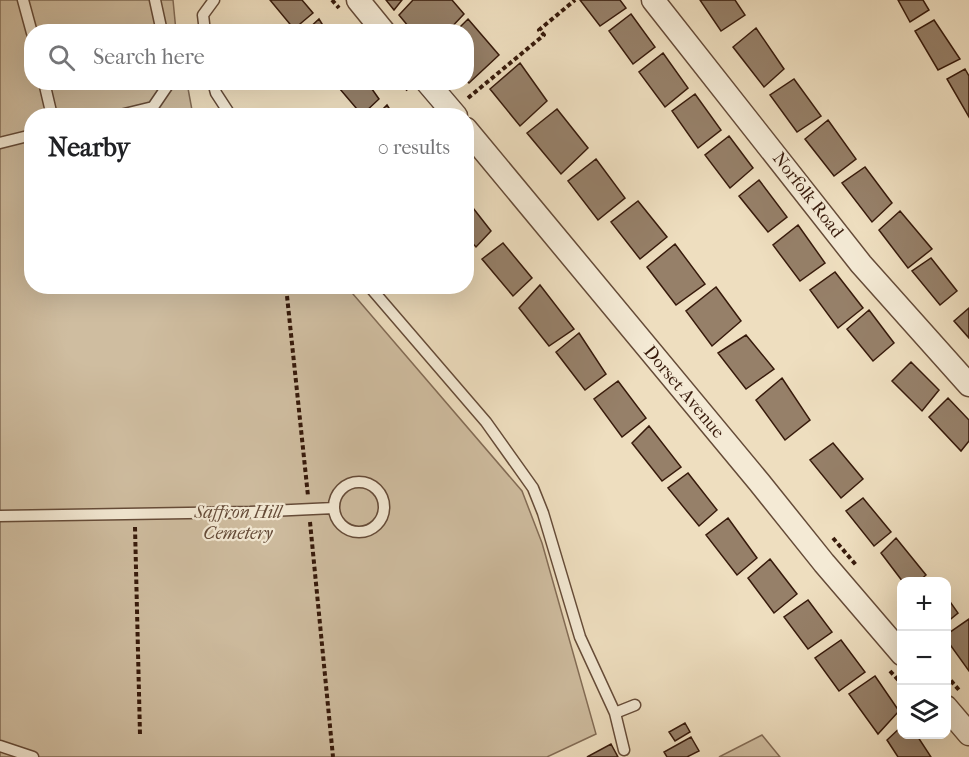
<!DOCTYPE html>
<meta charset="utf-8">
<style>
body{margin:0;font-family:"IM FELL French Canon",serif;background:#f6f6f6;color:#202124}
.controls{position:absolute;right:18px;bottom:18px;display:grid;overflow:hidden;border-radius:12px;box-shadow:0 6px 24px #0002}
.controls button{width:54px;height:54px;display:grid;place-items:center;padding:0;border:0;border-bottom:2px solid #e0e0e0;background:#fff;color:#202124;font:30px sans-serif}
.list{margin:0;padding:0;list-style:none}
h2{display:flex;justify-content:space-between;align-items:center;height:78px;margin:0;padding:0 24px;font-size:26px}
h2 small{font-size:20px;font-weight:400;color:#757577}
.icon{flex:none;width:33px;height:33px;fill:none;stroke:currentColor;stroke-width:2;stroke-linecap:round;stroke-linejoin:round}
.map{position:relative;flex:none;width:969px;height:757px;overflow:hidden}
.search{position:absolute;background:#fff;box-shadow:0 6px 24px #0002;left:24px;top:24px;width:450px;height:66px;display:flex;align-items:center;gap:15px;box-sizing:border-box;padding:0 21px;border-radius:24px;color:#757577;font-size:22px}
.panel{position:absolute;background:#fff;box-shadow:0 6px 24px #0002;left:24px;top:108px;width:450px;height:186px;border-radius:24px}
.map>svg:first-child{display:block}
.green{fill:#cfbda0;stroke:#836c56;stroke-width:1.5}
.building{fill:#968069;stroke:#371a0b;stroke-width:1.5}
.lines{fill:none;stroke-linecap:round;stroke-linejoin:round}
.service-casing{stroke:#654b38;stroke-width:13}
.minor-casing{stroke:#654b38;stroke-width:25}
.path{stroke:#371a0b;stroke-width:4;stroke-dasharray:4.5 3;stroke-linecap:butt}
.service{stroke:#f4ead5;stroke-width:10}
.minor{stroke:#f4ead5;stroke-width:22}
.labels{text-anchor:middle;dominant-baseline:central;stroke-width:4.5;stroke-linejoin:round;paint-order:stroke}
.street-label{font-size:18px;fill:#371a0b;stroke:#f4ead5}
.park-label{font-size:18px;font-style:italic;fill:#654b38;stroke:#f4ead5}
</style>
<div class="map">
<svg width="969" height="757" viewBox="0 0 969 757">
<rect width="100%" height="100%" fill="#eedebf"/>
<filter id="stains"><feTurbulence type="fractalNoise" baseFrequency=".00333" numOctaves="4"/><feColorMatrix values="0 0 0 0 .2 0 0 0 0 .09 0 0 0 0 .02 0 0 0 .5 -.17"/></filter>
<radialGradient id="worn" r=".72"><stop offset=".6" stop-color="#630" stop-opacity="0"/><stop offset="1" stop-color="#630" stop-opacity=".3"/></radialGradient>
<path class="green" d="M0,0H173L176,31L32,32V82L187,83L192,110L171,116H32V286L347,287L522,491L542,543L596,734L547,757H0Z
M762,735L780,757H719Z"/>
<path class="building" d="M270,0H302L313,13L294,29Z
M386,0H402L394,10Z
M413,0H452L464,14L447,32H413L399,15Z
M580,0H620L626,8L600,26Z
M700,0H735L745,15L721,31Z
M898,0H923L929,10L910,22Z
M631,14L655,47L633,64L609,31Z
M319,19L327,32H305Z
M468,19L499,55L469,83L466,80V32H455Z
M934,20L960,59L938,70L915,31Z
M756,28L784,69L764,87L733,47Z
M663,53L688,88L665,107L639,72Z
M520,63L547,101L520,126L490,89Z
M965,69L969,76V117L947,79Z
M794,79L821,116L797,132L770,95Z
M334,82H367L379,99L362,115Z
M695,94L721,130L698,148L672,111Z
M387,105L394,116H376Z
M557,109L588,148L561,174L527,133Z
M828,120L856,159L834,176L805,139Z
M729,136L753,168L730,188L705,155Z
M596,159L625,198L598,220L568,181Z
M865,167L892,203L872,222L842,183Z
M759,180L787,217L768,232L739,196Z
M466,199L491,231L476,247L466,236Z
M638,201L667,237L640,259L611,222Z
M900,211L932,249L908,268L879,230Z
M798,225L825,263L800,281L773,245Z
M503,243L532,278L513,296L482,259Z
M675,244L705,284L676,305L647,267Z
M931,258L957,291L940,305L912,271Z
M835,272L863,308L838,328L810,290Z
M540,285L574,329L549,346L519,308Z
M716,287L741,321L712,346L686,311Z
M969,308V338L954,321Z
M869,310L894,343L873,361L847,329Z
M579,333L606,374L585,390L556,352Z
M746,335L774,369L746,389L718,353Z
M911,362L939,390L922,411L892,381Z
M782,378L810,420L785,440L756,400Z
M618,381L646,418L622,437L594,399Z
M948,398L969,420V441L961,451L929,417Z
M649,426L681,467L662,481L632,443Z
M833,443L863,479L841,498L810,460Z
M688,473L717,510L699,526L668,488Z
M863,498L891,532L874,546L846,511Z
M728,518L757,558L737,575L706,535Z
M896,538L926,575L918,582H903L881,553Z
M770,559L797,594L774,613L748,578Z
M946,596L958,613L946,623Z
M808,600L832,632L808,649L784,617Z
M969,619V671L946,639V635Z
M841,640L865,672L839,691L815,658Z
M875,676L899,711L878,734L849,694Z
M685,723L690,732L675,741L669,732Z
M902,726V734H916L931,757H898L887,740Z
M691,737L699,751L687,757H667L664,752Z
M611,744L618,757H587Z"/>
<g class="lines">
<defs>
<path id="service" d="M23,0L32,33
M155,0L162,32
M205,32L203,15L214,0
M44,82L52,116
M213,82L216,93L231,116
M116,116L153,107L170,82
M0,143L32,135
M369,286L486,422L533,488L543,513L580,637L615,713L624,750
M334 507a25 25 0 1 1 50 0a25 25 0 1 1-50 0Z
M0,516L250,512L334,508
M615,713L635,705
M0,746L33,757"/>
<path id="minor" d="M358,0L384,32
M653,0L861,264L969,385
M427,82L456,116
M466,129L759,482L824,563L902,654
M946,707L969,734"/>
</defs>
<use href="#service" class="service-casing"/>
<use href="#minor" class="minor-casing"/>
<path class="path" d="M332,0L339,8
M402,82L408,90
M468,98L544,35L539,30L575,0
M287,296L308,496
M310,522L333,757
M135,527L140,735
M833,538L856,565
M890,671L902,684
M946,675L959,690"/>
<use href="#service" class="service"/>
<use href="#minor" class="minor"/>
</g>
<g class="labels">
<g class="street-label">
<text transform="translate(808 195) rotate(52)">Norfolk Road</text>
<text transform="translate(684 392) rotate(50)">Dorset Avenue</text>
</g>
<g class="park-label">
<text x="238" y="512">Saffron Hill<tspan x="238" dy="21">Cemetery</tspan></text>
</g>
</g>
<rect width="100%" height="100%" filter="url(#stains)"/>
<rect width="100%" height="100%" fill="url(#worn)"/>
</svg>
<div class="controls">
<button>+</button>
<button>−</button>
<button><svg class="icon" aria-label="layers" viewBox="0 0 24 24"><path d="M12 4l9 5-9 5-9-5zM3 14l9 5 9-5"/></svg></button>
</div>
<div class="search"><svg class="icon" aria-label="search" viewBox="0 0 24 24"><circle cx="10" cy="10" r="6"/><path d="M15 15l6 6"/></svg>Search here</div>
<section class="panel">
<h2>Nearby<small>0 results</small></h2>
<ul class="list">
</ul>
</section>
</div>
